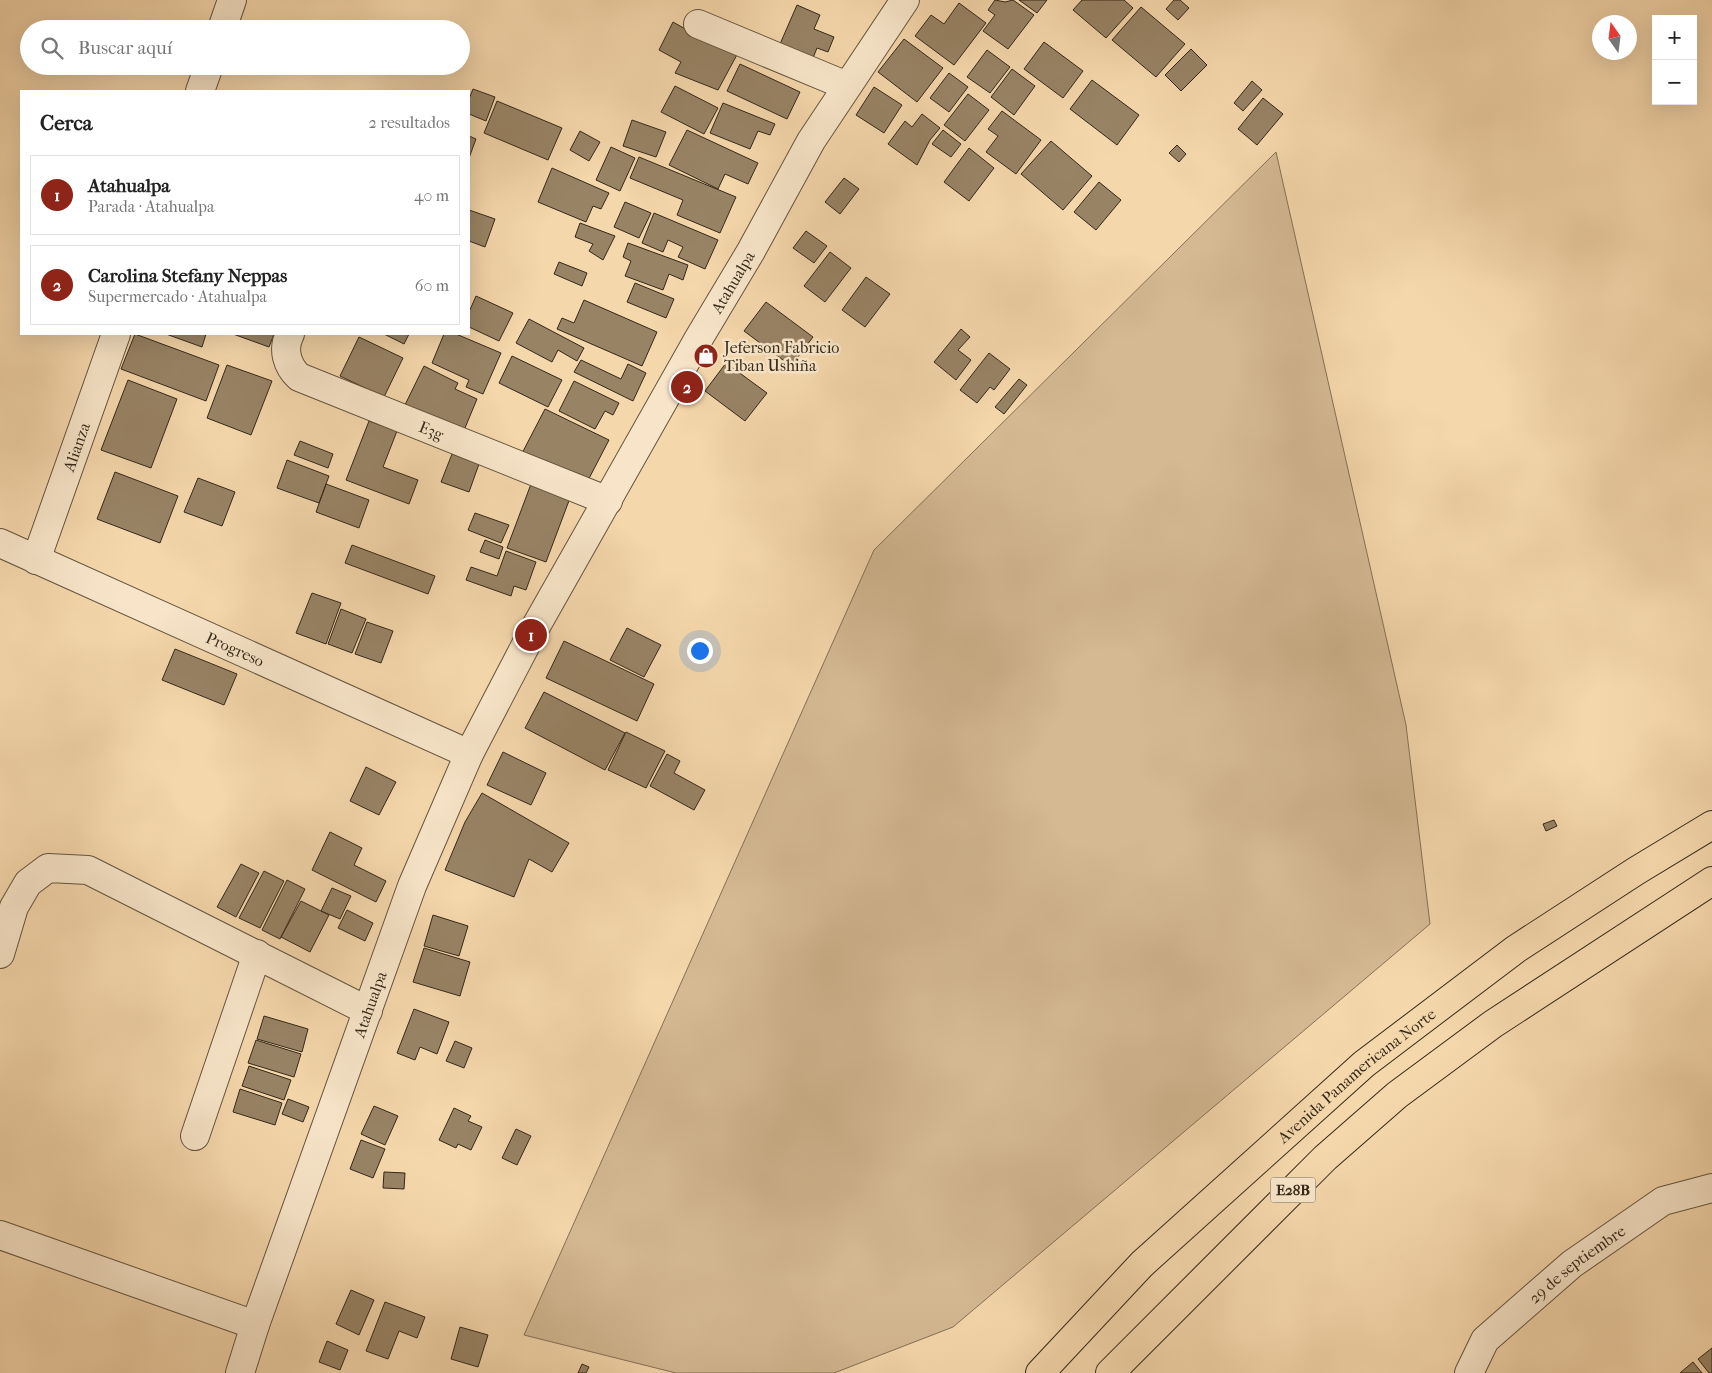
<!DOCTYPE html>
<html lang="es">
<meta charset="utf-8">
<style>
body{margin:0;font-family:"IM FELL French Canon",serif;background:#f6f6f6;color:#222}
.controls{position:absolute;right:15px;top:15px;display:grid;overflow:hidden;border-radius:0px;box-shadow:0 5px 20px #0002}
.controls button{width:45px;height:45px;display:grid;place-items:center;padding:0;border:0;border-bottom:1px solid #e0e0e0;background:#fff;color:#222;font:25px sans-serif}
.compass{position:absolute;left:1592px;top:15px;width:45px;height:45px;border-radius:50%;background:#fff;box-shadow:0 5px 20px #0002;rotate:346deg}
.you{position:absolute;left:699px;top:650px;width:18px;height:18px;margin:-12px;border:4px solid #fff;border-radius:50%;background:#1a73e8;box-shadow:0 0 0 8px #1a73e833}
.badge{display:grid;place-items:center;width:32px;height:32px;border-radius:50%;background:#8f2418;color:#fff;font-size:16px;font-weight:700}
.pin{position:absolute;translate:-50% -50%;border:2px solid #fff;box-shadow:0 1px 5px #0006}
.list{margin:0;padding:0;list-style:none}
h2{display:flex;justify-content:space-between;align-items:center;height:65px;margin:0;padding:0 20px;font-size:21px}
h2 small{font-size:16px;font-weight:400;color:#767676}
.list li{display:grid;grid-template-columns:32px 1fr auto;gap:15px;align-items:center;box-sizing:border-box;height:80px;margin:0 10px 10px;padding:0 10px;border:1px solid #e0e0e0;border-radius:0px}
.list b{display:block;font-size:19px;white-space:nowrap}
.list p{margin:0;font-size:16px;white-space:nowrap;color:#767676}
.list em{font-size:16px;font-style:normal;color:#767676}
.icon{flex:none;width:28px;height:28px;fill:none;stroke:currentColor;stroke-width:2;stroke-linecap:round;stroke-linejoin:round}
.map{position:relative;flex:none;width:1712px;height:1373px;overflow:hidden}
.search{position:absolute;background:#fff;box-shadow:0 5px 20px #0002;left:20px;top:20px;width:450px;height:55px;display:flex;align-items:center;gap:12px;box-sizing:border-box;padding:0 18px;border-radius:28px;color:#767676;font-size:19px}
.panel{position:absolute;background:#fff;box-shadow:0 5px 20px #0002;left:20px;top:90px;width:450px;height:245px;border-radius:0px}
.map>svg:first-child{display:block}
.green{fill:#d4b993;stroke:#847056}
.building{fill:#988365;stroke:#342819}
.lines{fill:none;stroke-linecap:round;stroke-linejoin:round}
.minor-casing{stroke:#64543e;stroke-width:30}
.highway-casing{stroke:#342819;stroke-width:30}
.minor{stroke:#f8e5c9;stroke-width:28}
.highway{stroke:#f5d7ac;stroke-width:28}
.labels{text-anchor:middle;dominant-baseline:central;stroke-width:5;stroke-linejoin:round;paint-order:stroke}
.shield{fill:#f8e5c9;stroke:#6f614e;stroke-width:1}
.shield-label{font-size:15px;font-weight:bold;fill:#342819}
.street-label{font-size:16px;fill:#342819;stroke:#f8e5c9}
.poi-label{font-size:16px;fill:#342819;stroke:#f8e5c9;text-anchor:start}
</style>
<div class="map">
<svg width="1712" height="1373" viewBox="0 0 1712 1373">
<rect width="100%" height="100%" fill="#f5d7ac"/>
<filter id="stains"><feTurbulence type="fractalNoise" baseFrequency=".004" numOctaves="4"/><feColorMatrix values="0 0 0 0 .2 0 0 0 0 .09 0 0 0 0 .02 0 0 0 .5 -.17"/></filter>
<radialGradient id="worn" r=".72"><stop offset=".6" stop-color="#630" stop-opacity="0"/><stop offset="1" stop-color="#630" stop-opacity=".3"/></radialGradient>
<path class="green" d="M1276,152L1406,725L1430,924L953,1327L834,1373H676L524,1335L874,550Z"/>
<path class="building" d="M995,0L1005,2L1013,0L1034,15L1008,49L983,31L995,15L988,10Z
M1019,0H1047L1037,13Z
M1082,0H1124L1133,8L1106,38L1073,10Z
M1174,0H1180L1189,8L1178,20L1166,9Z
M959,3L986,23L954,65L915,36L931,15L944,24Z
M797,5L820,15L814,29L834,37L828,52L817,48L813,58L780,44Z
M1141,7L1185,44L1156,77L1112,40Z
M673,22L696,35L739,51L718,90L675,73L681,62L659,50Z
M904,39L943,68L917,102L878,72Z
M1044,42L1083,71L1063,98L1024,69Z
M1191,49L1207,65L1181,91L1165,75Z
M987,50L1010,67L990,93L967,77Z
M740,64L800,92L787,119L727,91Z
M1012,69L1035,86L1014,115L991,97Z
M949,73L968,87L949,112L930,98Z
M1092,80L1139,115L1117,145L1070,109Z
M1252,81L1262,90L1243,111L1234,103Z
M675,86L718,108L704,134L661,112Z
M874,87L902,105L884,133L856,115Z
M473,89L495,97L486,121L469,114V99Z
M968,94L989,110L965,141L944,125Z
M1263,98L1283,114L1257,145L1238,129Z
M497,101L562,128L548,160L484,133Z
M723,103L775,124L770,135L758,131L750,149L710,133Z
M1002,111L1041,140L1016,174L986,152L998,136L988,129Z
M922,114L940,128L930,140L917,165L888,144L905,121L912,127Z
M632,120L666,132L656,157L623,146Z
M687,130L758,163L748,184L725,174L718,189L669,165Z
M943,130L961,144L951,157L932,144Z
M580,131L600,142L589,161L570,150Z
M469,136L476,139L469,158Z
M1051,141L1092,176L1063,210L1021,174Z
M1177,145L1186,154L1179,162L1169,153Z
M611,147L635,158L620,191L596,180Z
M969,148L994,168L969,201L944,182Z
M639,157L736,197L720,233L677,215L683,200L630,178Z
M552,168L609,193L601,209L593,206L586,222L538,202Z
M844,178L859,189L840,214L825,202Z
M1099,182L1121,200L1096,230L1074,212Z
M625,202L651,213L639,238L614,227Z
M469,210L495,219L485,247L469,241Z
M654,213L718,240L705,269L678,257L683,247L668,240L663,252L642,243Z
M580,223L615,236L603,260L589,251L593,244L575,237Z
M806,231L827,246L814,263L793,248Z
M628,243L688,265L683,280L669,274L663,290L625,276L631,261L623,257Z
M830,252L851,268L825,302L804,286Z
M559,262L587,273L582,286L554,274Z
M866,277L890,294L865,327L842,310Z
M635,283L674,299L666,318L627,302Z
M476,296L513,313L499,341L469,327V312Z
M584,300L657,332L642,366L557,329L562,318L574,323Z
M766,302L813,337L791,366L744,331Z
M529,319L584,348L577,361L558,350L552,362L516,343Z
M961,329L970,337L958,350L971,360L956,380L934,362Z
M135,334L219,365L206,401L121,369Z
M166,334H206L202,347Z
M233,334H274L269,347Z
M384,334H409L404,344Z
M444,334H456L501,353L483,394L466,387L469,380L432,363Z
M359,337L403,358L384,397L340,376Z
M989,353L1010,369L994,390L990,387L977,403L960,390Z
M512,356L562,380L548,407L499,383Z
M581,360L621,379L628,364L646,373L633,401L574,372Z
M726,363L767,393L745,421L705,391Z
M227,365L272,381L251,435L207,418Z
M424,366L458,383L455,389L477,399L460,440L401,413Z
M1019,379L1027,385L1004,414L995,407Z
M128,380L177,399L151,468L101,450Z
M574,381L619,403L613,415L605,411L595,429L559,411Z
M545,409L609,440L583,490L519,459Z
M369,421L397,431L383,467L418,480L409,504L346,480Z
M300,441L333,454L328,468L294,455Z
M452,454L479,464L469,492L441,482Z
M287,460L329,476L319,503L277,488Z
M115,472L178,496L160,543L97,519Z
M198,478L235,492L222,526L184,512Z
M326,484L369,500L359,528L316,512Z
M531,484L570,498L546,562L507,548Z
M475,513L509,525L501,543L468,530Z
M485,540L503,547L499,559L480,552Z
M352,545L435,576L428,594L345,563Z
M506,551L536,562L526,590L514,586L511,596L466,580L471,567L497,576Z
M312,593L341,603L326,644L296,633Z
M341,609L366,619L352,653L328,644Z
M367,622L393,631L381,663L355,654Z
M627,628L661,645L644,677L610,660Z
M564,641L654,684L637,721L546,678Z
M175,649L237,674L224,705L162,680Z
M544,692L625,733L605,770L525,728Z
M626,732L665,751L646,788L608,770Z
M503,752L546,773L531,805L487,785Z
M667,754L680,761L674,773L705,790L694,810L650,786Z
M366,767L396,782L379,815L350,801Z
M482,793L569,843L552,872L529,859L514,897L445,870L465,822Z
M1554,820L1557,826L1546,831L1543,824Z
M330,832L362,848L354,865L386,881L376,902L312,870Z
M241,864L259,873L236,917L217,907Z
M264,871L284,881L260,928L239,918Z
M287,880L305,889L280,939L262,930Z
M332,888L351,896L340,919L321,911Z
M301,901L329,915L310,952L281,937Z
M347,910L373,923L365,941L338,928Z
M433,915L468,926L459,956L424,946Z
M424,948L470,962L460,996L413,982Z
M414,1009L449,1022L437,1054L420,1047L415,1060L397,1053Z
M264,1016L308,1029L302,1052L257,1039Z
M256,1040L301,1054L294,1077L248,1063Z
M455,1041L472,1048L464,1068L446,1061Z
M249,1066L291,1080L284,1100L242,1086Z
M240,1089L282,1103L275,1125L233,1112Z
M288,1099L309,1107L303,1122L282,1114Z
M374,1106L398,1116L385,1145L361,1134Z
M454,1108L471,1116L468,1121L482,1127L471,1150L458,1144L456,1148L439,1140Z
M516,1129L531,1136L517,1165L502,1158Z
M361,1140L385,1149L373,1178L350,1169Z
M384,1172L405,1173L404,1189L383,1188Z
M351,1290L374,1300L359,1335L336,1324Z
M385,1302L425,1317L417,1338L399,1331L388,1359L366,1351Z
M460,1327L488,1335L478,1367L451,1359Z
M327,1341L348,1350L340,1370L319,1362Z
M1712,1348V1373H1709L1698,1359Z
M1693,1362L1702,1373H1680Z
M582,1364L589,1367L586,1373H578Z"/>
<g class="lines">
<defs>
<g id="minor">
<path d="M698,24L847,86"/>
<path d="M222,29L232,0"/>
<path d="M200,91L209,66"/>
<path id="s1" d="M290,334C282,349 287,366 299,377L608,501"/>
<path id="s2" d="M0,543L469,754"/>
<path id="s3" d="M36,560L116,334"/>
<path d="M0,954L14,907L28,883L48,868L88,870L368,1011"/>
<path d="M195,1136L257,954"/>
<path d="M0,1235L255,1325"/>
<path id="s4" d="M240,1373L255,1325L412,886L469,754L531,635L699,338L751,251L811,141L905,0"/>
<path id="s5" d="M1469,1373L1485,1340L1572,1264L1663,1201L1712,1188"/>
</g>
<g id="highway">
<path id="s6" d="M1040,1373L1142,1264L1364,1064L1516,949L1636,871L1712,825"/>
<path d="M1110,1373L1325,1158L1397,1095L1493,1024L1712,881"/>
</g>
</defs>
<use href="#minor" class="minor-casing"/>
<use href="#highway" class="highway-casing"/>
<use href="#minor" class="minor"/>
<use href="#highway" class="highway"/>
</g>
<defs>
<symbol id="shop-disc" viewBox="-11 -11 22 22"><circle r="9.5" fill="#8f2418" stroke="#f8e5c9"/><path d="M-5-2.5h2.3a2.7 3.5 0 0 1 5.4 0H5L5.5 6h-11ZM-1.5-2.5h3a1.5 2.3 0 0 0-3 0Z" fill="#fff"/></symbol>
</defs>
<g fill-rule="evenodd">
<use href="#shop-disc" x="692" y="342" width="28" height="28"/>
</g>
<g class="labels">
<rect class="shield" x="1270.5" y="1177.5" width="45" height="25" rx="4"/>
<g class="shield-label">
<text x="1293" y="1190">E28B</text>
</g>
<g class="street-label">
<text stroke="none"><textPath href="#s4" startOffset="1201">Atahualpa</textPath></text>
<text stroke="none"><textPath href="#s1" startOffset="190">E3g</textPath></text>
<text stroke="none"><textPath href="#s3" startOffset="120">Alianza</textPath></text>
<text stroke="none"><textPath href="#s2" startOffset="258">Progreso</textPath></text>
<text stroke="none"><textPath href="#s4" startOffset="391">Atahualpa</textPath></text>
<text stroke="none"><textPath href="#s6" startOffset="435">Avenida Panamericana Norte</textPath></text>
<text stroke="none"><textPath href="#s5" startOffset="156">29 de septiembre</textPath></text>
</g>
<g class="poi-label">
<text x="724" y="347">Jeferson Fabricio<tspan x="724" dy="18">Tiban Ushiña</tspan></text>
</g>
</g>
<rect width="100%" height="100%" filter="url(#stains)"/>
<rect width="100%" height="100%" fill="url(#worn)"/>
</svg>
<div class="controls">
<button>+</button>
<button>−</button>
</div>
<svg class="compass" viewBox="-18 -18 36 36"><path d="M0-13l5 13h-10z" fill="#e53935"/><path d="M0 13l5-13h-10z" fill="#767676"/></svg>
<div class="you"></div>
<div class="pin badge" style="left:531px;top:635px">1</div>
<div class="pin badge" style="left:687px;top:387px">2</div>
<div class="search"><svg class="icon" aria-label="search" viewBox="0 0 24 24"><circle cx="10" cy="10" r="6"/><path d="M15 15l6 6"/></svg>Buscar aquí</div>
<section class="panel">
<h2>Cerca<small>2 resultados</small></h2>
<ul class="list">
<li><span class="badge">1</span><div><b>Atahualpa</b><p>Parada · Atahualpa</p></div><em>40 m</em></li>
<li><span class="badge">2</span><div><b>Carolina Stefany Neppas</b><p>Supermercado · Atahualpa</p></div><em>60 m</em></li>
</ul>
</section>
</div>
